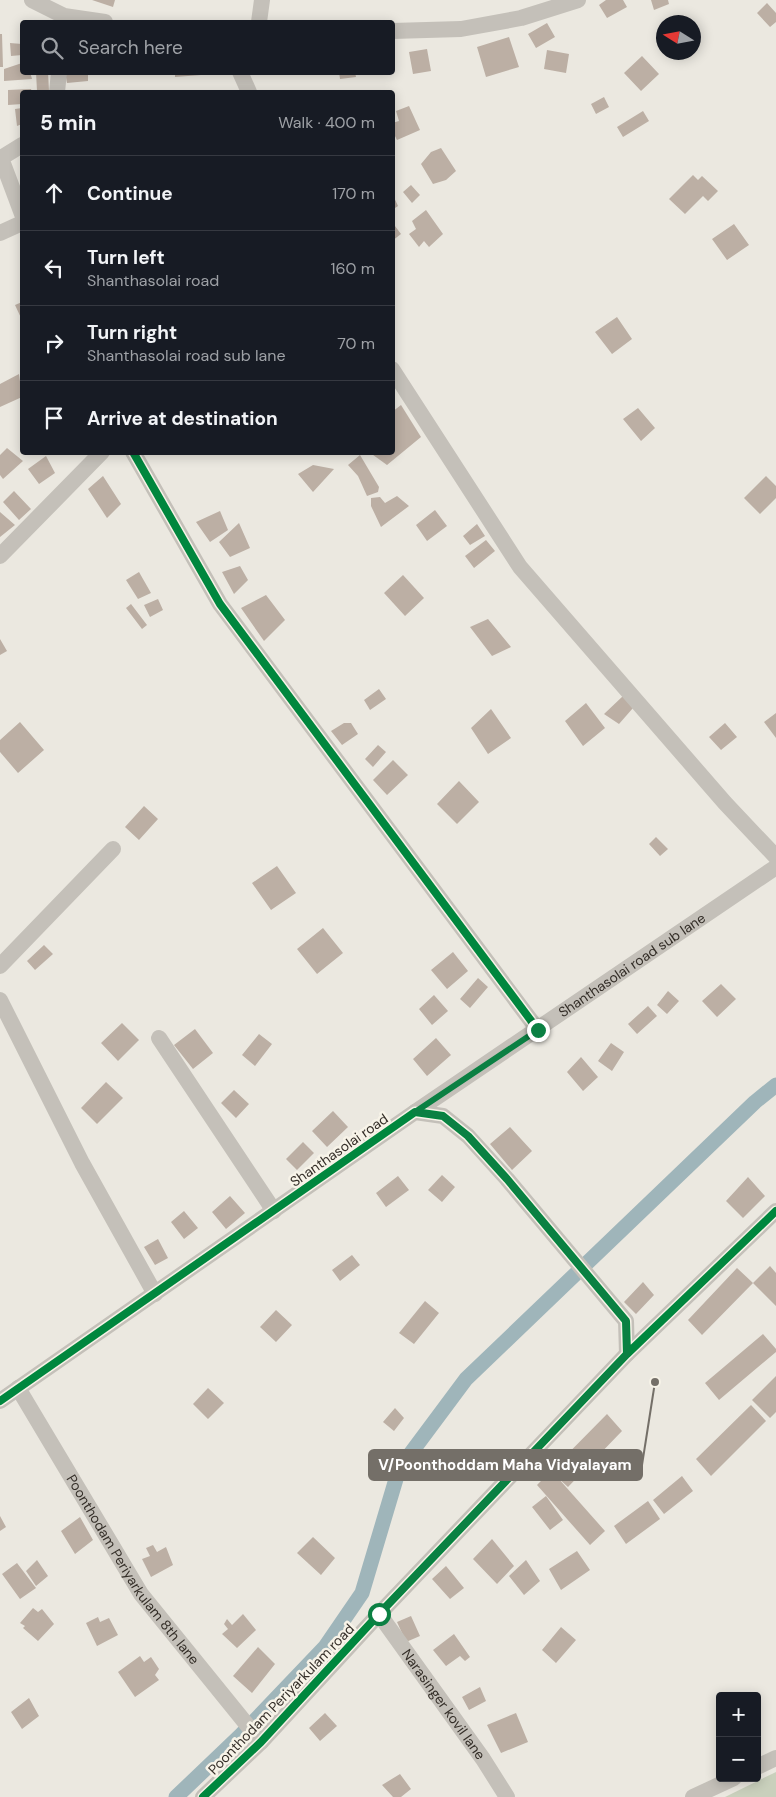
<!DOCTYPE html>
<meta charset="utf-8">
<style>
body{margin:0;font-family:"DM Sans",sans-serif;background:#20242c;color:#f1f3f6}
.controls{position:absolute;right:15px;bottom:15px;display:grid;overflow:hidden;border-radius:5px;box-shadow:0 2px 12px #0003}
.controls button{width:45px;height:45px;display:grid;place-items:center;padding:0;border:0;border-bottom:1px solid #363941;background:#171b24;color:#f1f3f6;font:25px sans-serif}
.compass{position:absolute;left:656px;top:15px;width:45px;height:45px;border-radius:50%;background:#171b24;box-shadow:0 2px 12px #0003;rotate:281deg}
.stop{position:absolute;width:15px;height:15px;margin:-11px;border:4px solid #0b8043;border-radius:50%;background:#fff}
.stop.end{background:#0b8043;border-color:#fff;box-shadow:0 1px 5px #0008}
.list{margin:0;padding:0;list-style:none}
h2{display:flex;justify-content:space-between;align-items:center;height:65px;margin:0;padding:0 20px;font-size:21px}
h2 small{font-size:16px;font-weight:400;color:#9ea1a6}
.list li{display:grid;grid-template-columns:32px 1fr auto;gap:15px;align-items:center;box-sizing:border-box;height:75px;padding:0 20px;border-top:1px solid #363941}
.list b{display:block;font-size:19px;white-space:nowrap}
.list p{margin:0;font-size:16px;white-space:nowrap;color:#9ea1a6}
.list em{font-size:16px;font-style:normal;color:#9ea1a6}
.icon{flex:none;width:28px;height:28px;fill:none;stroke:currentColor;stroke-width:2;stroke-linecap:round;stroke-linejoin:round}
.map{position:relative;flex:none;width:776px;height:1797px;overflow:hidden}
.search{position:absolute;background:#171b24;box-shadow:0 2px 12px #0003;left:20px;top:20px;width:375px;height:55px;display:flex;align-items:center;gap:12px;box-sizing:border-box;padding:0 18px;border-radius:5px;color:#9ea1a6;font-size:19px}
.panel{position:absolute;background:#171b24;box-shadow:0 2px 12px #0003;left:20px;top:90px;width:375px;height:365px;border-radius:5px}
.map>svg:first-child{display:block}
.green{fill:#c9d0bc}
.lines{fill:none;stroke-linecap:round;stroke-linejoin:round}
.canal{stroke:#9fb5ba;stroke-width:15}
.building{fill:#bcafa4}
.minor{stroke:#c4c0b9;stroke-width:16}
.cycleway-casing{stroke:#f7f3e8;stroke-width:11}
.cycleway{stroke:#00873e;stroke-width:8}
.route{stroke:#0b8043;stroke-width:6}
.labels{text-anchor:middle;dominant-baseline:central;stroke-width:5;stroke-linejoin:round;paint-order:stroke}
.street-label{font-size:14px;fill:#342e28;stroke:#f7f3e8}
.leader{fill:none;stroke:#746f68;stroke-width:2}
.callout-dot{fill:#746f68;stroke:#f7f3e8;stroke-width:2}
.callout{fill:#746f68;stroke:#746f68;stroke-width:2}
.callout-label{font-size:15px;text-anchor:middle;font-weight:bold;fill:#fff}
</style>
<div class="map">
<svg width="776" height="1797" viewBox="0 0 776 1797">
<rect width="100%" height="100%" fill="#ebe8e0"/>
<path class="green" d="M776,1772V1797H725Z"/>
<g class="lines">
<path class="canal" d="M176,1797L241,1735L325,1647L362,1593L399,1469L466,1379L755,1102L776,1085"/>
</g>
<path class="building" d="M92,0H115L113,7Z
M606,0H623L627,7L607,18L599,5Z
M651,0H668L669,4L654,10Z
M767,3L776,13V22L770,27L757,13Z
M547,23L555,37L536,48L528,34Z
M0,34H2L3,67H0Z
M509,37L519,67L486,77L477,47Z
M10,43L22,44V55L11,56Z
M427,49L431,71L413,74L409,52Z
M547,50L569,54L566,73L544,69Z
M642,56L659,74L641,91L624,73Z
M22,63V72H30L32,79L4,81V69Z
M36,72H48L49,91H37Z
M65,72H88V81L67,83Z
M175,72H201V75L175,77Z
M339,72H355L356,77L340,79Z
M31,89L32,92H22V104L8,105V90Z
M604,97L609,107L596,114L591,104Z
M409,106L420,130L397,140L392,130V123L399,121L396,111Z
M22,108V124L17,126L15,109Z
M643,111L649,121L623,137L617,127Z
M441,148L456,171L446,180L433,184L421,164L431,152Z
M693,175L698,180L702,176L718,191L708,201L703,196L685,214L669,199Z
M411,185L420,195L412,203L403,192Z
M392,193L398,206L392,210Z
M426,210L443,234L429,247L424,241L419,247L409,234L416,229L412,221Z
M392,222L401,234L392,241Z
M734,224L749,245L727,260L712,239Z
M22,302V320L15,305Z
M617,317L632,339L612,354L595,332Z
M19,374L22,397L0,407V384Z
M401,405L421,437L387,465L369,452H392V412Z
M638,408L655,428L641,441L623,419Z
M7,448L23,461L3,479L0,475V455Z
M360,455L379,487L378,492L367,496L358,476L348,465Z
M46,456L55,473L39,484L28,469Z
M313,465L334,469L313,492L298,474Z
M103,476L121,504L107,518L88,489Z
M766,476L776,486V498L760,514L744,498Z
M14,491L31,509L19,520L3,502Z
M397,496L409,506L381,527L371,506V498L380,497L385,503Z
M435,510L447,526L427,541L416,525Z
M220,511L228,530L210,542L196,522Z
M0,512L15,525L0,537Z
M239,523L250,548L230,557L219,542Z
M477,524L485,536L470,545L463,536Z
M486,540L495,551L474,568L465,556Z
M240,566L248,580L234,594L222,572Z
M139,572L151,593L138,599L126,580Z
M403,575L424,598L405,616L384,593Z
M266,595L285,620L264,641L241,608Z
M158,599L163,610L150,617L144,605Z
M131,604L147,625L142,629L126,608Z
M488,619L511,647L492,656L470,627Z
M0,639L7,651L0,655Z
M379,689L386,699L370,710L364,700Z
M623,696L633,708L619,724L604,714Z
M586,703L605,728L583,746L565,721Z
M491,709L511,738L488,754L471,728Z
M776,713V738L764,722Z
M20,722L44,750L18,773L0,752V740Z
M344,723H351L358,734L342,745L331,731Z
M725,723L737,737L721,750L709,737Z
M378,745L386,752L373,767L365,759Z
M393,760L408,775L387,795L373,780Z
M459,781L479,802L457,824L437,804Z
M144,806L158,819L139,840L125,827Z
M656,837L668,849L660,856L649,844Z
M277,866L296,893L271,910L252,883Z
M323,928L343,953L317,974L297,949Z
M44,945L53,954L35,970L27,961Z
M453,952L468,971L447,989L431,970Z
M478,978L488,987L470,1008L460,999Z
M721,984L736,999L717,1017L702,1001Z
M668,991L679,1001L667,1014L657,1005Z
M434,995L448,1011L432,1025L419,1009Z
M648,1006L657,1016L637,1034L628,1024Z
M122,1023L139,1040L118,1061L101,1043Z
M195,1029L213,1053L193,1069L174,1045Z
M259,1034L272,1044L255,1066L242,1055Z
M436,1038L451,1055L427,1076L413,1059Z
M611,1043L624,1052L612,1071L598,1061Z
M581,1057L598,1077L583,1091L567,1072Z
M106,1082L123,1098L97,1124L81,1108Z
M234,1090L249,1104L236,1118L221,1103Z
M333,1111L348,1127L327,1147L312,1131Z
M510,1127L532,1151L512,1170L490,1144Z
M303,1142L314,1153L297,1170L286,1159Z
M442,1175L455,1187L442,1202L428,1190Z
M398,1176L409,1190L386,1207L376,1193Z
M748,1177L765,1196L743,1218L726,1201Z
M230,1196L245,1213L226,1229L212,1212Z
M184,1211L198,1228L184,1239L171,1222Z
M158,1239L168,1258L155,1265L144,1247Z
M352,1255L360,1265L340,1281L332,1270Z
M770,1266L776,1273V1306L753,1283Z
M737,1268L753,1283L702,1335L688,1320Z
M643,1282L654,1295L636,1314L624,1302Z
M425,1301L439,1313L414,1344L399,1333Z
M276,1310L292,1325L276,1342L260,1327Z
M763,1334L776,1349V1352L719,1400L705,1383Z
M776,1376V1412L770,1418L752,1400Z
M208,1388L224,1403L208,1419L193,1404Z
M751,1405L766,1421L711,1476L696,1459Z
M395,1408L404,1418L394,1431L383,1422Z
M607,1414L622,1431L568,1487L558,1478L605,1531L590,1545L537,1485Z
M682,1476L693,1491L664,1514L653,1500Z
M546,1496L563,1520L550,1530L532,1507Z
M648,1501L660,1519L626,1544L614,1526Z
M0,1516L6,1527L0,1531Z
M80,1517L93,1540L75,1554L61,1531Z
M313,1537L335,1558L321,1575L297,1553Z
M492,1539L514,1566L497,1584L473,1559Z
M153,1545L157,1552L166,1547L173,1565L151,1577L142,1559L150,1556L146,1548Z
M577,1551L590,1570L561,1590L549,1569Z
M37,1560L48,1576L36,1586L26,1571Z
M526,1560L540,1581L524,1595L509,1576Z
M17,1563L36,1588L20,1599L2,1574Z
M446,1566L464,1588L450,1599L432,1579Z
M33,1608L38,1612L42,1609L54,1624L38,1641L23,1628L25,1626L20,1623Z
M243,1614L256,1630L237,1648L222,1634L228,1629L224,1624L227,1619L232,1625Z
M411,1616L420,1636L406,1642L397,1622Z
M98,1617L100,1622L109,1618L118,1635L97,1646L86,1623Z
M561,1627L576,1640L556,1663L542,1650Z
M454,1634L470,1657L465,1661L460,1656L446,1666L433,1650Z
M258,1647L275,1664L252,1693L233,1676Z
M140,1656L144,1662L151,1657L159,1669L155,1675L159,1680L135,1697L118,1672Z
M480,1687L486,1701L469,1710L462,1697Z
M29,1698L39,1716L22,1729L11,1712Z
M325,1713L337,1726L320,1741L309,1728Z
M516,1713L528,1742L501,1753L487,1725Z
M400,1774L411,1789L401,1797H393L382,1785Z"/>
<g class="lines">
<g class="minor">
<path d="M32,0L64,16L105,22"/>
<path d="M259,22L262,0"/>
<path d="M392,31L461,29L521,18L578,0"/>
<path d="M240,72L249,92"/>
<path d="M57,92L59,72"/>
<path d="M22,145L1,158L22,214"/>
<path d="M0,233L22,223"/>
<path d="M392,369L520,567L725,803L776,857"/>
<path d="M133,452L220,604L538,1030"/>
<path d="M0,556L102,452"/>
<path d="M0,966L113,849"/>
<path d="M0,1000L82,1163L155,1294"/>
<path d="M159,1038L274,1211"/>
<path id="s1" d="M415,1112L776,867"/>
<path id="s2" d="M18,1388L141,1594L261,1742"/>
<path d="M0,1401L415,1112L443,1116L468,1136L507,1179L626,1321L627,1354"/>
<path id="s3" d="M379,1614L483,1759L507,1797"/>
<path d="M757,1767L776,1758"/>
<path d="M203,1797L261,1742L379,1614L627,1354L776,1211"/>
<path d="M693,1797L734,1778"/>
</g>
<defs>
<path id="cycleway" d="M133,452L220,604L538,1030
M0,1401L415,1112L443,1116L468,1136L507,1179L626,1321L627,1354
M203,1797L261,1742L379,1614L627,1354L776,1211"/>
</defs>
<use href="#cycleway" class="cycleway-casing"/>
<use href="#cycleway" class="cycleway"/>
</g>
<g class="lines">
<path class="route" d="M379,1614L627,1354L626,1321L507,1179L468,1136L443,1116L415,1112L538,1030"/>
</g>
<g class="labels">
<g class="street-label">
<text stroke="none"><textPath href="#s1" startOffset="262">Shanthasolai road sub lane</textPath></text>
<text transform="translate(339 1150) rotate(-35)">Shanthasolai road</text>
<text stroke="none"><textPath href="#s2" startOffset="215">Poonthodam Periyarkulam 8th lane</textPath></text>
<text transform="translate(281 1699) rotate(-46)">Poonthodam Periyarkulam road</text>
<text stroke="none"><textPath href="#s3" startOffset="111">Narasinger kovil lane</textPath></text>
</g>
</g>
<path class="leader" d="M655 1382L642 1465"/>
<circle class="callout-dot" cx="655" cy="1382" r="5"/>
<rect class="callout" x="369" y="1450" width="273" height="30" rx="5"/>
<g class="callout-label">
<text x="505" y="1470">V/Poonthoddam Maha Vidyalayam</text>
</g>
</svg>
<div class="controls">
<button>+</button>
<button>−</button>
</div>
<svg class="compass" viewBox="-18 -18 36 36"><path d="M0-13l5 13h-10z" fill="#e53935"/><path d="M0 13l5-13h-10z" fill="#9ea1a6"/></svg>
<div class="stop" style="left:379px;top:1614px"></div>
<div class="stop end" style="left:538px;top:1030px"></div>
<div class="search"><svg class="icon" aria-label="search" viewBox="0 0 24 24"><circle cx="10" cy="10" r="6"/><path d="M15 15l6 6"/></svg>Search here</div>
<section class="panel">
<h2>5 min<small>Walk · 400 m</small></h2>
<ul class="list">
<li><svg class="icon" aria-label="ahead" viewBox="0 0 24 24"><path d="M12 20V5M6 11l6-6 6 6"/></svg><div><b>Continue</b></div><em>170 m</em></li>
<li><svg class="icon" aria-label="left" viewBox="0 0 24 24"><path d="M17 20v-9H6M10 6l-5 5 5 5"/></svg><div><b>Turn left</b><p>Shanthasolai road</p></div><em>160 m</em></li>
<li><svg class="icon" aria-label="right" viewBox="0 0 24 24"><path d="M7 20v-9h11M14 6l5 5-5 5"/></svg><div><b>Turn right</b><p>Shanthasolai road sub lane</p></div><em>70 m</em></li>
<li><svg class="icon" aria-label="arrive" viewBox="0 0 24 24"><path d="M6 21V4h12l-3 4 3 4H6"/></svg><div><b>Arrive at destination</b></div></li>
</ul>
</section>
</div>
